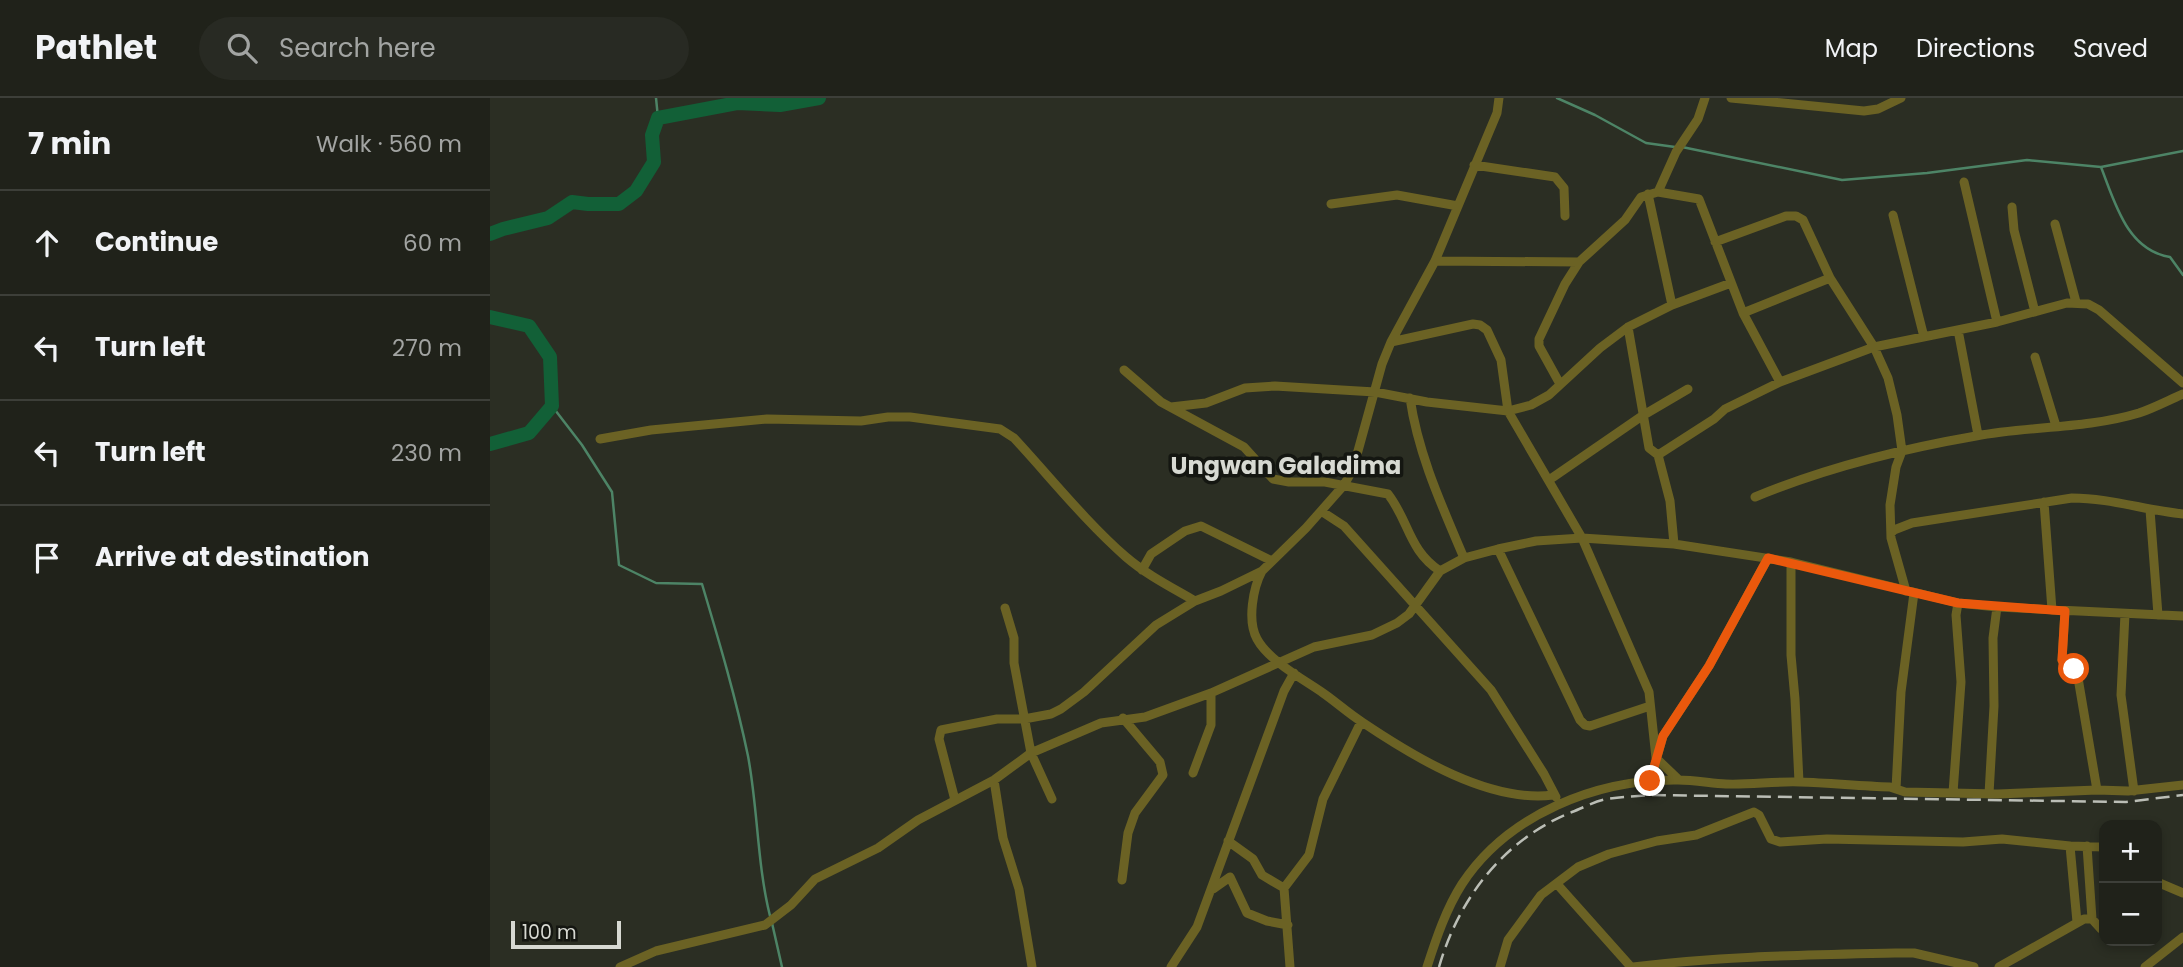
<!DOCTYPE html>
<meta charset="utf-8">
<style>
body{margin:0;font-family:Poppins,sans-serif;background:#282a23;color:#f1f3f6}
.controls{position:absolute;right:21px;bottom:21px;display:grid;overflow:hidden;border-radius:14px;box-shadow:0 4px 10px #0003}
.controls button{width:63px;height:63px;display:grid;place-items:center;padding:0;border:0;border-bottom:2px solid #3d3f39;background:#20221a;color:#f1f3f6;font:35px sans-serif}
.scale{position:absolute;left:21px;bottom:18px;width:110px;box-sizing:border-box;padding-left:7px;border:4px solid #d7d9d2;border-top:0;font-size:19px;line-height:24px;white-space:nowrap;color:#d7d9d2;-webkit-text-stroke:5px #141611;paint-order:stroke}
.stop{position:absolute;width:21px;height:21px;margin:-16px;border:5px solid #ea580c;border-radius:50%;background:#fff}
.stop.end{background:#ea580c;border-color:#fff;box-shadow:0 2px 7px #0008}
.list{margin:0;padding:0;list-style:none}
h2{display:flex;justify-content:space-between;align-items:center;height:91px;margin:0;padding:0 28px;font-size:30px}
h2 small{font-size:23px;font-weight:400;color:#a2a4a2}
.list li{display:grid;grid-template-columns:46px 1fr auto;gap:21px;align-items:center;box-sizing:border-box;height:105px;padding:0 28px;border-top:2px solid #3d3f39}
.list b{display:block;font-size:26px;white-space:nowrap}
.list em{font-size:23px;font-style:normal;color:#a2a4a2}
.icon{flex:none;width:38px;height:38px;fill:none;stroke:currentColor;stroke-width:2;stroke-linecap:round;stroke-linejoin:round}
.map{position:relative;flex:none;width:1693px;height:869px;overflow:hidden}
header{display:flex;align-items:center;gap:42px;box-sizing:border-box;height:98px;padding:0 35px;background:#20221a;border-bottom:2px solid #3d3f39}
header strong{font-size:33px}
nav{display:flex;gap:38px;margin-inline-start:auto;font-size:24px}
.search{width:490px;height:63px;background:#282a23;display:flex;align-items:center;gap:18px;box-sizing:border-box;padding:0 24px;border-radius:38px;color:#a2a4a2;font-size:26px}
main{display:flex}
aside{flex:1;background:#20221a}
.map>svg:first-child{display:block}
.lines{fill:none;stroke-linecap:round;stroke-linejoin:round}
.stream{stroke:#4d8466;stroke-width:2.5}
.river{stroke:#126037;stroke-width:14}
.street{stroke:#6b6224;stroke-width:9}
.rail{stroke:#bbbeb6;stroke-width:2.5;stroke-dasharray:14 7;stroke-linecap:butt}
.route{stroke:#ea580c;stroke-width:9}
.labels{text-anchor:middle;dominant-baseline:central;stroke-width:7;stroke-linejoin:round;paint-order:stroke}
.quarter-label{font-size:24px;font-weight:bold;fill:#d7d9d2;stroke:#141611}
</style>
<header>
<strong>Pathlet</strong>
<div class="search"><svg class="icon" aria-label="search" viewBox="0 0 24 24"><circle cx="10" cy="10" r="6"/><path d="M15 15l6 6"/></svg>Search here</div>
<nav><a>Map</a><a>Directions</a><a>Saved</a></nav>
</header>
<main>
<aside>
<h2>7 min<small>Walk · 560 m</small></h2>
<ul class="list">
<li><svg class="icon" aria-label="ahead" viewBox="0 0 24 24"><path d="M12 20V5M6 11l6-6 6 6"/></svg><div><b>Continue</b></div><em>60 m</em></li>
<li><svg class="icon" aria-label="left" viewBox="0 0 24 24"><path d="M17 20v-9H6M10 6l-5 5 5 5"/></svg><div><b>Turn left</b></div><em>270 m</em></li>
<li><svg class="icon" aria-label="left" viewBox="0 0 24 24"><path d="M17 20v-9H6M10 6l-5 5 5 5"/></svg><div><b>Turn left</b></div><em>230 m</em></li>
<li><svg class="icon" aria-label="arrive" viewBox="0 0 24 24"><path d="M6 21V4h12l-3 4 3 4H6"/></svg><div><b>Arrive at destination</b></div></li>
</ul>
</aside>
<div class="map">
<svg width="1693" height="869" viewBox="0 0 1693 869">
<rect width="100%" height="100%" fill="#2b2e23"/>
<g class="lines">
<path class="stream" d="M166,0L168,20
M1067,0L1105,17L1156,45L1185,49
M1192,49L1352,82L1437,75L1537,62L1611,69L1693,53
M1611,69C1625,105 1637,152 1680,159L1693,177
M62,308L92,347L122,394L129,467L166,485L212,486C229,543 246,600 258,658C268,711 267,766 280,818
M282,825L292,869"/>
<path class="river" d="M0,136L13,131L58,120L82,104L98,106H129L146,93L164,64L162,37L168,20L247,5L290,7L329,0
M0,219L39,228L60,259L62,308L39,335L0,346"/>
<path class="street" d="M1241,0L1374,13L1388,11L1411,0
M984,67L1065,79L1074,90L1075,118
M1474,84L1507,224
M1168,94L1186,54L1208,21L1215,0
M1158,96L1182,207
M841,106L907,97L968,108
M1522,109L1524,132L1545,214
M1403,117L1434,239
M1565,126L1586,204
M1225,144L1296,118H1306L1313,122L1340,180L1384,249L1398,280L1407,317L1412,353L1406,369L1400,407L1401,440L1416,493
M945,163L1089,164L1135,122L1151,99L1168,94L1209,101L1253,215L1290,284
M1253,215L1340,180
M1138,229L1159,350L1168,357L1180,403L1184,446
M1468,232L1488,337
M901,244L983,226L990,227L997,232L1011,262L1018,313L1092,440L1159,594L1166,660L1189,682
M1545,259L1566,328
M634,272L671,304L754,349L783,381L799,384H835L898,396C919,423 919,453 950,473
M1070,286L1049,248V241L1075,186L1089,164
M920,300C928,356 952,408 974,460
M681,309L716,305L755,290L785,288L885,294L937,304L1018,313L1041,307L1059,297L1110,250L1138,229L1182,207L1241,185
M110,341L161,332L277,321L371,323L398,319H420L510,331L524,340C561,380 596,424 636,459C657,477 681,489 705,503L731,493L772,473L816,430L854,387L863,371L892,266L901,244L945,163L1007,15L1009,0
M1168,357L1224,321L1235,311L1290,284L1384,249L1507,224L1577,205L1598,206L1609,212L1693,285
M1059,382L1152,318L1198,291
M1265,399C1335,370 1411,351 1486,338C1539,328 1596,331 1649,315C1664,310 1679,302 1693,296
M1554,404L1562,512
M1660,412L1668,517
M831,413L854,428L1001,592L1054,676L1066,699
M1401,435L1404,432L1422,425L1582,400C1619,400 1655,412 1693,416
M1008,451L1090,622L1095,627L1100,628L1160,608
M1301,464V557L1305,601L1309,684
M652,472L661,456L695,433L711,428L782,463
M772,473C763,490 757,523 767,541C779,563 813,581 833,595C846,604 858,615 872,624C924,659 999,705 1063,697
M515,510L524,540V565L541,655L562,701
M1575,513L1572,562L1574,566L1587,574L1607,692
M1635,516L1631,597L1644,693
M703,675L721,627V595
M504,682L513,740L529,791L542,869
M1160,683L1173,638L1219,568L1278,460
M1406,691L1411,594L1424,495
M1463,695L1471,584L1466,517L1468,505
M1499,696L1504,608L1503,540L1507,509
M465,702L449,641L451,632L507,621H534L561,616L571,611L594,594L666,527L705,503
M738,743L763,761L772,777L794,790L800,869
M1580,748L1614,749
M1597,748L1602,821
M632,782L638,735L645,715L673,677L670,664L633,620
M1667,784L1693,795
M1067,786L1141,869
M794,790L819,757L833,701L871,624
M723,791L740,779L757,815L777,823L798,827
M130,869L166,853L275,827L301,807L325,781L388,750L428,722L504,682L541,655L611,625L655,619L721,595L824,549L882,537L907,525L919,516L950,473L974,460L1008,451L1046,443L1092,440L1184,446L1301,464L1468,505L1507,509L1693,518
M681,869L707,829L794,593L804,575
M937,869C946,841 956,811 972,786C1018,716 1107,681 1188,682C1204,682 1220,685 1236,686C1260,687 1285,683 1310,684C1340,685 1370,688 1400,689L1415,694L1508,696L1607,692L1638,693L1693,687
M1010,869L1018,842L1051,797L1088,769L1119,756L1167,743L1206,737L1264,714L1269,717L1281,741L1290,744L1337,741L1473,744L1512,741L1580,748L1587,824
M1143,869C1230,858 1317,857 1405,855H1424L1484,869
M1509,869L1594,821H1602L1611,831
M1655,869L1693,839"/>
<path class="rail" d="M949,869C969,800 1014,741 1082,714C1093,710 1105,703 1117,701C1132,699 1146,698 1161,697L1636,704L1693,697"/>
</g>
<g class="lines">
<path class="route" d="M1160,683L1173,638L1219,568L1278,460L1468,505L1575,513L1572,562L1574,566L1584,571"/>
</g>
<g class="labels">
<g class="quarter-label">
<text x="796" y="367">Ungwan Galadima</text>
</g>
</g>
</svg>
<div class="controls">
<button>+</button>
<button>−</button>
</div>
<div class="scale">100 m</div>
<div class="stop" style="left:1584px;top:571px"></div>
<div class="stop end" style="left:1160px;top:683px"></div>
</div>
</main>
